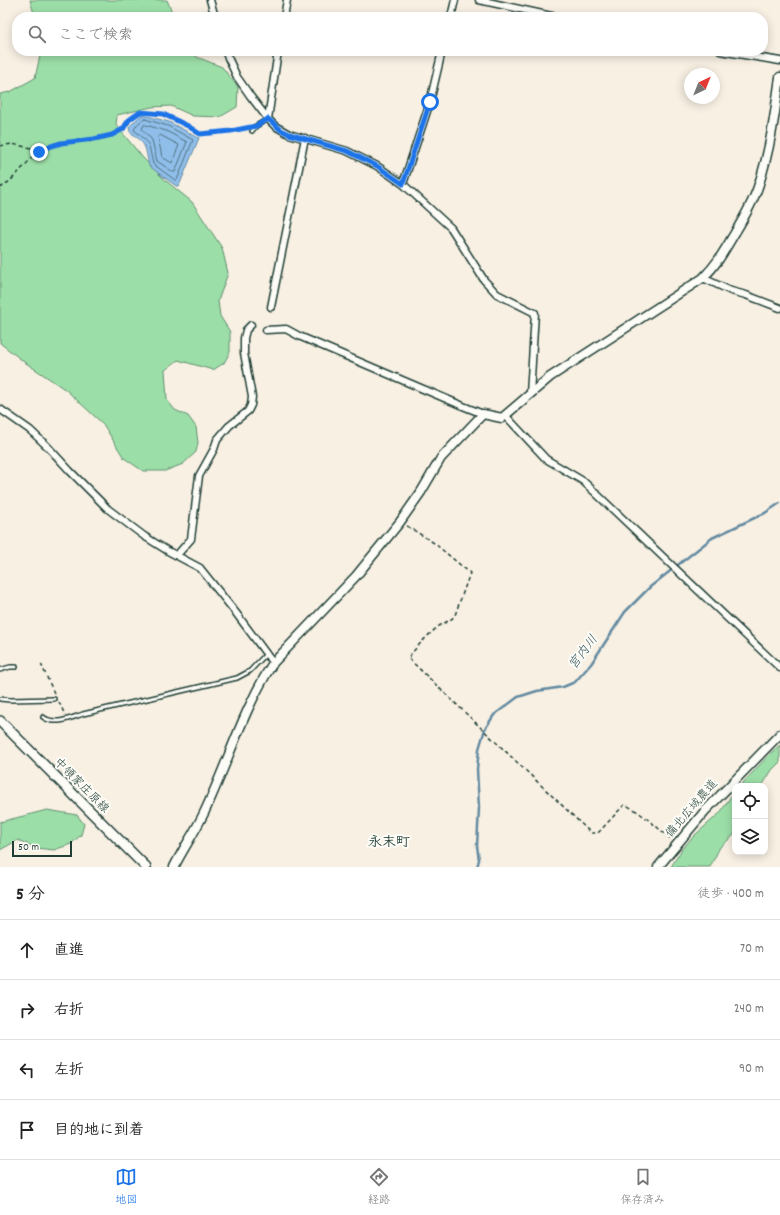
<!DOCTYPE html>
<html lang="ja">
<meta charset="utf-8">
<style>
body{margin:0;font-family:Dekko,"Klee One",sans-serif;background:#f6f6f6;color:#222}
.controls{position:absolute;right:12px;bottom:12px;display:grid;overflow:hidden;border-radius:8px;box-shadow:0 2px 10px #0003}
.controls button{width:36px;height:36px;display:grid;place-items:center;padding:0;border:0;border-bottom:1px solid #e0e0e0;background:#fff;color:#222;font:20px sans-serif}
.compass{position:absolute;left:684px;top:68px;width:36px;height:36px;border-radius:50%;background:#fff;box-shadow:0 2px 10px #0003;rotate:43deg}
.scale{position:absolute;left:12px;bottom:10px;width:60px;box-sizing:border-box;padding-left:4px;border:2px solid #1f3d34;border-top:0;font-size:11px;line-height:14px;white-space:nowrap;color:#1f3d34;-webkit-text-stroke:3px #fdfcf7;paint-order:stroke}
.stop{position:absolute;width:12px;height:12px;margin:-9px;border:3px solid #1a73e8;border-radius:50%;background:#fff}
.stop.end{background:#1a73e8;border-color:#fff;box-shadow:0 1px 4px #0008}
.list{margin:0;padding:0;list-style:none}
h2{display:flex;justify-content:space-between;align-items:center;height:52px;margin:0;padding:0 16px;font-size:17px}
h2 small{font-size:13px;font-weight:400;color:#767676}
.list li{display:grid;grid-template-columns:26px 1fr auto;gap:12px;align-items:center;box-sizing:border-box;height:60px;padding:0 16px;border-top:1px solid #e0e0e0}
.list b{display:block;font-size:15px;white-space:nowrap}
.list em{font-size:13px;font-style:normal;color:#767676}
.icon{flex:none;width:22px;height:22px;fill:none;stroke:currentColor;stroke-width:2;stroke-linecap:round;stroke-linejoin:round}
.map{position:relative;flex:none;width:780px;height:867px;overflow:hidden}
.search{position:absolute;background:#fff;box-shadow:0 2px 10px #0003;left:12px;right:12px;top:12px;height:44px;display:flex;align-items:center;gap:10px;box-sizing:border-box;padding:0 14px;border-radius:16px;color:#767676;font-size:15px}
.sheet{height:292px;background:#fff}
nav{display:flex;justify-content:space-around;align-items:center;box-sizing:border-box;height:56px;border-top:1px solid #e0e0e0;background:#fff;font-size:11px;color:#767676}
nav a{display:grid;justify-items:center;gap:2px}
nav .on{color:#1a73e8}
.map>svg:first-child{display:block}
.green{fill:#9cdea8;stroke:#5e8e6e}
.water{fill:#90beea;stroke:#638aa1}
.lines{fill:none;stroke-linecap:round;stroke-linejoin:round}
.shore{stroke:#4c717d;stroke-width:1}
.stream{stroke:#638aa1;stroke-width:2.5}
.service-casing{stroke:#1f3d34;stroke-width:6}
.minor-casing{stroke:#1f3d34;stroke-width:9}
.tertiary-casing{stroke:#1f3d34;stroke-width:11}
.secondary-casing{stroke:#1f3d34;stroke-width:12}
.path{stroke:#1f3d34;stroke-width:1.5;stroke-dasharray:4 3;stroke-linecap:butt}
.service{stroke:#fdfcf7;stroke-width:3}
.minor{stroke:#fdfcf7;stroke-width:6}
.tertiary{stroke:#fdfcf7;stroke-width:8}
.secondary{stroke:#fdfcf7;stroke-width:9}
.route{stroke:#1a73e8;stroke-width:5}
.labels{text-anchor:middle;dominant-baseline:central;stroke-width:4;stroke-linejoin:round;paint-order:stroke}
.street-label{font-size:12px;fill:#1f3d34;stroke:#fdfcf7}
.water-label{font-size:13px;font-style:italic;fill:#3b5d62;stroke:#fdfcf7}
.quarter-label{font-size:14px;font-weight:bold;fill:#1f3d34;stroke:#fdfcf7}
</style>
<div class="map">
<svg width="780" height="867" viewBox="0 0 780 867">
<rect width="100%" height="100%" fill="#f8f0e3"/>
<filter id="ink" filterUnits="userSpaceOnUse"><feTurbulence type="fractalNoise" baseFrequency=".025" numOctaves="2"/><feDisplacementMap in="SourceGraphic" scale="8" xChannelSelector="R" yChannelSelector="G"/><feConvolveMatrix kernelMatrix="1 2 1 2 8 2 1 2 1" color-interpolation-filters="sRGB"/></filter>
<g filter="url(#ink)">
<path class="green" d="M30,0H167L174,17H35Z
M41,51H190L197,57L222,67L238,87L237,107L220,117L193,116L171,106L152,107L117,115L116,125L143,158L165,180L192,202L222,248L228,273L218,301L220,316L230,332V352L224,363L213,370L178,360L165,370L167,400L175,410L188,416L196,427L198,443L196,452L183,464L165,471H143L124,458L103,424L66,390L23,361L0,343V94L10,92L35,78Z
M780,745V762L772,770L762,786H740L772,752Z
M735,790V832L733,836L720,847L710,867H671L682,849L695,835L720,813Z
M47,810L77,815L84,824L81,835L71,844L54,850L36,848L18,840L0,850V822Z"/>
<path class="water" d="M144,115L169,122L199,138L179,186H176L149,166C145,147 147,144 130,132L129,127L140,116Z"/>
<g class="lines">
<path class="shore" d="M145,119L168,126L193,140L177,180H175L153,164C148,144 152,144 134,130C135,126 141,120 145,119Z
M146,125L166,131L187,142L175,172H173L157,161L152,140L142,129L144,125Z
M160,135L179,145L172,163L162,157L158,137Z"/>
<path class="stream" d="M477,867L479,860L477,846L479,808L477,769L479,749L485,729L494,715L518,697L537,691L563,687L575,682L591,664L625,612L650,587L712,538L765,513L780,503"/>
<defs>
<path id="service" d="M252,131L256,126L268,119
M0,670L10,667H16
M0,699L10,700L54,699
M43,717C55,726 70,718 83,714L237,678L250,671L266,654"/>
<path id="minor" d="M210,0L215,17
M479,0L556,17
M284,17L287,0
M451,17L455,0
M225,51L237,77L251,97L268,119L275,126L289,134L347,151L377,166L403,184L451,228L484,280L497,294L535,313L530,394
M720,51L780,61
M268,119L278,51
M403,184L430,102L442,51
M703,278L731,291L746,295L780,308
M271,307L305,138
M266,330L286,329L299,336L463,406L483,414
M0,409L30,430L48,447L70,471L108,509L144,536L168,551L200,568L236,613L273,663
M505,415L546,459L583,481L780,668
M177,555L191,539L199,476L214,449L217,440L229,426L248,411L251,405L252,397L244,353V338L246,330L251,325"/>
<path id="tertiary" d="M174,867C183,849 195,832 204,813C228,763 243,709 273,663L356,576L400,522L421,492L441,458L483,414L502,418L550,377L703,278C717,264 723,253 733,236C742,221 752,205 758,187C770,151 775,114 780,77
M658,867L705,811L780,734"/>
<path id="secondary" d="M0,721L146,867"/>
</defs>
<use href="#service" class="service-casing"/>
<use href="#minor" class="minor-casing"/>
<use href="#tertiary" class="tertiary-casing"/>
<use href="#secondary" class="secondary-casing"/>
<path class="path" d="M0,146L12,144L31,148L48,147
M0,188C19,177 28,156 48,147C69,138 94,144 114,134C116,133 120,132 122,130C129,125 132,113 142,113C159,112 173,117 188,126C191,128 194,132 198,133C207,136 238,130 249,127
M407,526L434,543L470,573L455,615C451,621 445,622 439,626C427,636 417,646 408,658L591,833H598L624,805C636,807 661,831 671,839
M41,664L54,693
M59,702L65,715"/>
<use href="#service" class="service"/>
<use href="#minor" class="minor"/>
<use href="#tertiary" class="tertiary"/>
<use href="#secondary" class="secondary"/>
</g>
</g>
<g class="lines" filter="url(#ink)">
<path class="route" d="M39,152L48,147L61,143L94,139L112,135L123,129L129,120L140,112L163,114L188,126L200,134L231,131L256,126L268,119L281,130L289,134L347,151L377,166L403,184L430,102"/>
</g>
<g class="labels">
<g class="street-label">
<text transform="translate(81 786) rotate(45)">中領家庄原線</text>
<text transform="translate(692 809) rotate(-49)">備北広域農道</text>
</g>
<g class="water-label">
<text transform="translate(584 653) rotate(-53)">宮内川</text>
</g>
<g class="quarter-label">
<text x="389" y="843">永末町</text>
</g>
</g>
</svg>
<div class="controls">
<button><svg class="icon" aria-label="locate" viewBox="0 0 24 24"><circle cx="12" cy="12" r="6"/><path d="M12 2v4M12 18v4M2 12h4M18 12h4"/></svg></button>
<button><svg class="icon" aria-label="layers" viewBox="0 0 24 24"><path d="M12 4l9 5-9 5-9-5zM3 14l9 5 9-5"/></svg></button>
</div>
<svg class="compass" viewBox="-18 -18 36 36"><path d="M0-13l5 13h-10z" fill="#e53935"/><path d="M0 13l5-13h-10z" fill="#767676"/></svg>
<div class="scale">50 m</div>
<div class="stop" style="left:430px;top:102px"></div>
<div class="stop end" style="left:39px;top:152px"></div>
<div class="search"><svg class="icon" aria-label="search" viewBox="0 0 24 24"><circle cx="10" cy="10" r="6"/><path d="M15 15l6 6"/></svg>ここで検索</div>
</div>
<section class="sheet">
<h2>5 分<small>徒歩 · 400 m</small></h2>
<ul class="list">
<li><svg class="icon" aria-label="ahead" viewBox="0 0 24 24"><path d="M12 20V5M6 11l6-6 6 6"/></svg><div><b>直進</b></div><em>70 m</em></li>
<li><svg class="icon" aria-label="right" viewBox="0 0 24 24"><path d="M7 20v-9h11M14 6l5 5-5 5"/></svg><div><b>右折</b></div><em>240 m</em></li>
<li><svg class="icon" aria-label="left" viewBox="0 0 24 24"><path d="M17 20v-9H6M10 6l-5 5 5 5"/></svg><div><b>左折</b></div><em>90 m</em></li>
<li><svg class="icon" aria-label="arrive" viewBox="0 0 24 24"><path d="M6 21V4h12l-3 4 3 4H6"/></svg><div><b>目的地に到着</b></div></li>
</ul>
</section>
<nav>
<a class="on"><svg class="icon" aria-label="map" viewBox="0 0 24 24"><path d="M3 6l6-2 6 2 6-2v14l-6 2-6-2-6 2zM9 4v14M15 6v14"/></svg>地図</a>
<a><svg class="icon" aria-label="directions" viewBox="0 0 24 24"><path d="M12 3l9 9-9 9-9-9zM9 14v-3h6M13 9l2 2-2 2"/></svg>経路</a>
<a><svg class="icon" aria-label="saved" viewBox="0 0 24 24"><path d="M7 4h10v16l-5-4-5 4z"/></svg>保存済み</a>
</nav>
